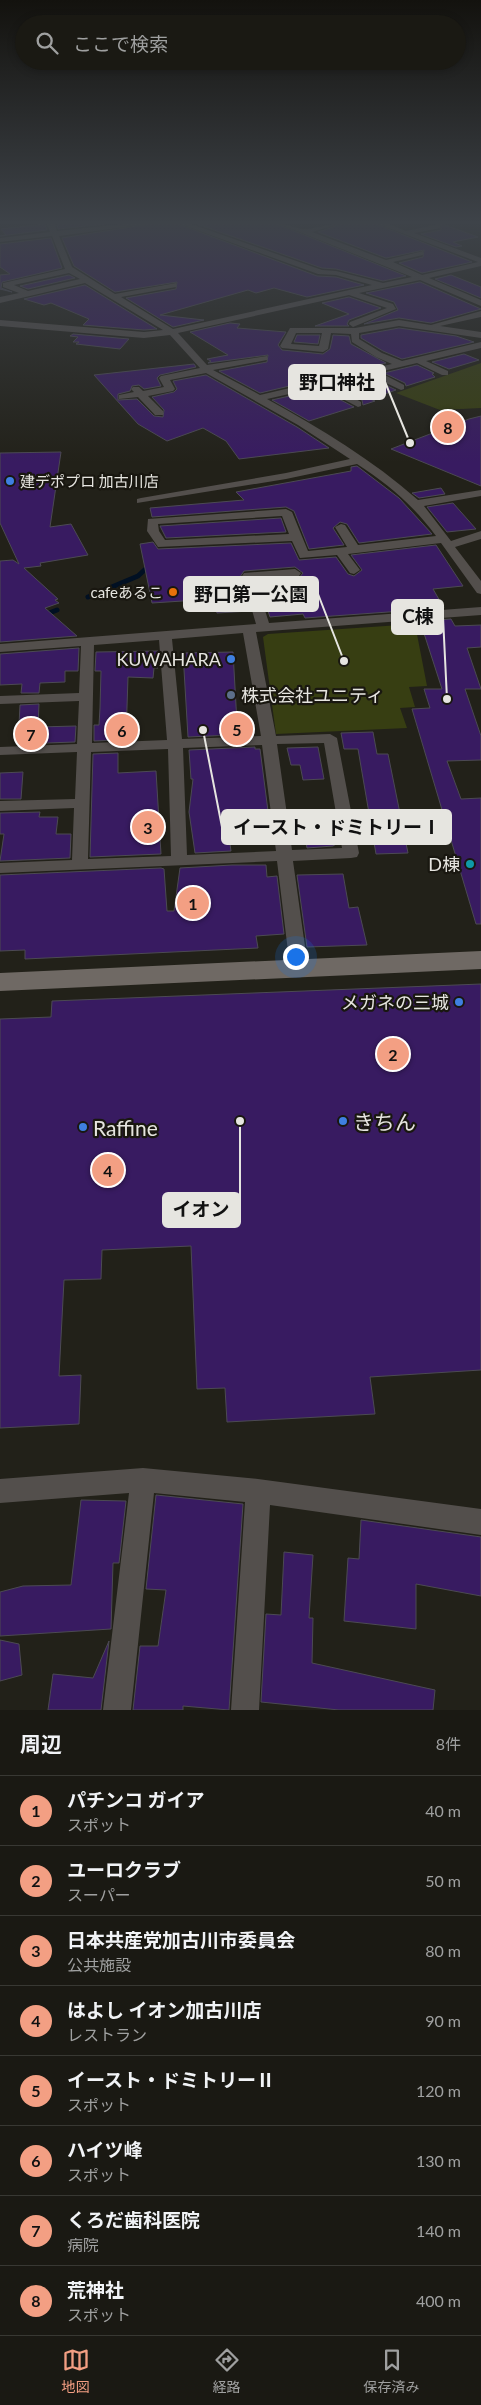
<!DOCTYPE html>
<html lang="ja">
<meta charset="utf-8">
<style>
body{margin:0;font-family:Lato,"Noto Sans JP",sans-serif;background:#272621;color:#f1f3f6}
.you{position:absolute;left:295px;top:956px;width:18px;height:18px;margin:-12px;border:4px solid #fff;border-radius:50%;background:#1a73e8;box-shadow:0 0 0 8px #1a73e833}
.badge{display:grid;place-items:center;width:32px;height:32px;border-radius:50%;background:#f39f83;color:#111;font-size:16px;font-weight:700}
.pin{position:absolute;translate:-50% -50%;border:2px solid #fff;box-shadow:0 1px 5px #0006}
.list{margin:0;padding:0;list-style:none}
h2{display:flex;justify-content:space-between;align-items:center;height:65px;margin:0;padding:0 20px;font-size:21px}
h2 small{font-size:16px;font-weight:400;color:#9fa0a0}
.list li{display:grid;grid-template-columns:32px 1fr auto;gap:15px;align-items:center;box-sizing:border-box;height:70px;padding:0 20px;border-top:1px solid #383833}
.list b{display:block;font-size:19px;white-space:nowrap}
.list p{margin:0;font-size:16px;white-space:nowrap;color:#9fa0a0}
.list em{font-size:16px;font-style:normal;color:#9fa0a0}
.icon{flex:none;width:28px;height:28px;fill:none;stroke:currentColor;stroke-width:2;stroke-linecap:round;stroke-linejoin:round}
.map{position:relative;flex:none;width:481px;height:1710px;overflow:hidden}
.search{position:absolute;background:#1a1913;box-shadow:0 2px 8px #0003;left:15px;right:15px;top:15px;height:55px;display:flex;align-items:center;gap:12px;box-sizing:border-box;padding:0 18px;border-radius:28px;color:#9fa0a0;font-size:19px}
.sheet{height:625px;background:#1a1913}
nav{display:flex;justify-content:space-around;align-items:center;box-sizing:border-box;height:70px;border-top:1px solid #383833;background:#1a1913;font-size:14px;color:#9fa0a0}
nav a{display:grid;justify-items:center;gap:2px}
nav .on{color:#f39f83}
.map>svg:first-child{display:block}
.green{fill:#373e12}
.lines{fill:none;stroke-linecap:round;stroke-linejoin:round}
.stream{stroke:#011023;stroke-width:5}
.building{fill:#381b61;stroke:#4c4a53}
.street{fill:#534f4c;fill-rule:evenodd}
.secondary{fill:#6f6964;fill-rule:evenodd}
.shop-dot{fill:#3f7fe0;stroke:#191710;stroke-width:2}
.food-dot{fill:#e8710a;stroke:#191710;stroke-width:2}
.service-dot{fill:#5c6f8a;stroke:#191710;stroke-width:2}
.culture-dot{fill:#0f9aa8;stroke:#191710;stroke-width:2}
.labels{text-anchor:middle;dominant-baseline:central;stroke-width:4.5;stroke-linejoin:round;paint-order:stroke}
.far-poi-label{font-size:15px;fill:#e6e5e0;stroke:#191710;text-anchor:start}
.poi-label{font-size:18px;fill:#e6e5e0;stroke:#191710;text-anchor:end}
.near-poi-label{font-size:21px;fill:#e6e5e0;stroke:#191710;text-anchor:start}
.leader{fill:none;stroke:#e6e5e0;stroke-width:2}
.callout-dot{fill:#e6e5e0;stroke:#191710;stroke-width:2}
.callout{fill:#e6e5e0;stroke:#e6e5e0;stroke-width:2}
.callout-label{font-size:19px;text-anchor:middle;font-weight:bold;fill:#111}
</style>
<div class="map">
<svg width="481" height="1710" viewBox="0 0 481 1710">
<rect width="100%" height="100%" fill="#222119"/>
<path class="green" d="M481,363V408L440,410L396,393Z
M415,624L427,686L409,687L415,707L400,708L407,728L276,734L263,637L268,634Z"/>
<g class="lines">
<path class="stream" d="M88,597L138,576L151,564
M44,615L57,610"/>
</g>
<path class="building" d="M45,224L47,230L0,236L6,235L1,229Z
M57,224H105L58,229Z
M149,224H178L317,276L336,277L364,285L307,297L274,288L256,293L248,290L160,315L204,320L173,327L126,298L176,289L177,282L115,292L74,266L62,238Z
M197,224H277L406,276L383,281L336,269L322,268Z
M341,224H376L472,262L422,273L399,263L423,257L424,250L386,258L318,232Z
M441,224H442L478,237L453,242L462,246L456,247L421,234L441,230Z
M51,238L62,268L2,282L1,288L12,292L0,289V275L10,274L0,267V244Z
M69,275L75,278L28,289L20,286Z
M451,275L481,287V298L435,279Z
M420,282L481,309L431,323L399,318L364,324L398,310L394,302L366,293Z
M85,285L157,329L144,330L83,325L89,319L51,303L44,305L24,299Z
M349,297L381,308L349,320L347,324L349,326H315L349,314L322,303Z
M230,323L240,324L237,328L286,332L278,345L282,350L323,354L330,349L333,335L349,336L351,344L386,363L260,393L219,371L267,362L268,355L208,363L211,361L207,359L228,355L190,332Z
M399,328L456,336L474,342L402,359L383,351L361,338V335Z
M73,334L129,339L120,349L76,344L79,342H73L78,337L70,336Z
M297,335H320L318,344L294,342Z
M464,354L479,360L449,369L432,362Z
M194,364L196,367L160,375L157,378L161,386L144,389L139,385L132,386L130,391L118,394V400L137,399L154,416L163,417L164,410L152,397L174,392L177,389L173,381L206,375L297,427L329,448L239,459L226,441L203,428L167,441L138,424L94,375Z
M417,365L434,373L432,374L435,377L406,386L405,383L384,373Z
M369,377L396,390L370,399L375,401L363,405L362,400L335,385Z
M320,389L354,407L309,421L272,400Z
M481,416V486L391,449L469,419Z
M61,452L50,527L71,524L88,555L40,563L41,566L24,568L58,599L55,600L59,603L45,608L77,636L0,642V561L13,560L19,564L0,523V453Z
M357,466L399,498L432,534L359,543L347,524L340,522L333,528L344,545L309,549L294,511L286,507L152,517L150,508L244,500L236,492L351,471V467Z
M441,488L445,494L419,498L412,493Z
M453,503L476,529L447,532L427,507Z
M281,518L286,532L166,538L160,526Z
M153,542L158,549L291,543L299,560L336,557L348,574L354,576L362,570L351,555L436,545L463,586L433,589L444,608L305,618L303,614L270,617L258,581L299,578L303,573L295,567L244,571L240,577L250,611L217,613L213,599L152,603L140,544Z
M451,619L455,626L481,625V647L467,648L481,689H465L481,736V760L447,761L461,799L481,798V924H476L412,709L430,708L424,689H442L420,621Z
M79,648L78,671H65V682L40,683L39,693H21L22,684L0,685V654Z
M158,651V668H154L153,678L128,677L126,737H118V740L94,741V725H99L100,708L101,671H95L96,652Z
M233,652L237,723H252L253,734L188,737L183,653Z
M39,704L38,727L76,726L75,742L18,744L20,705Z
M373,732L377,754H388L408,853L376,854L358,749H344L341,733Z
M255,747V749H260L268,811H266L267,823L240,825V829L228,830L231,851L195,853L189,812L193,779H191L189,750Z
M318,747L324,779L303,780L300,765H291L287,748Z
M118,753V773L156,771L161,854L90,857L93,754Z
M23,772L21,799H0V773Z
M40,812L39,817H58L56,834H71L70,858L0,861L4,834H0V813Z
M336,826L339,842L333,846L307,848L304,828Z
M232,865H266L267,877L277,876L284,934L256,936L258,948L25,959V950L0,951V875L161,868L164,869L167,911H174L180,868Z
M343,874L349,908L358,907L367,945L307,947L297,875Z
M481,984V1370L370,1377L375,1414L227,1422L225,1388L197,1389L191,1246L102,1250L101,1279L64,1280L59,1376L81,1375L79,1424L0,1428V1019L51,1017L52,1001Z
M156,1495L243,1504L229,1710L183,1706V1710H133L140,1646H158L166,1590L146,1589Z
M81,1500L126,1501L119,1563H113L111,1629L0,1636V1592L23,1586L71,1585Z
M361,1520L481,1537V1596L416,1584V1629L344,1621L348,1558L359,1559Z
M284,1552L313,1555L309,1618H313L312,1663L435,1690L433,1710H339L261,1702L266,1614L281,1615Z
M0,1640L19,1644L22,1675L0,1681Z
M109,1641L101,1710H48L53,1674L93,1678Z"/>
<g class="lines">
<path class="street" d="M47,224H55L57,231L123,224H147L59,236L72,267L115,294L176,283V287L121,297L173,329L372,285L336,275L318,274L180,224H191L322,270L336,271L383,283L412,277L279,224C289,224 298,230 307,229C318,228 327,224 339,224L312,232L386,260L423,251V255L393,262L422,275L478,262L378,224H389L406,231L439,224L441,228L414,233L481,258V266L429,278L481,300V306L420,280L359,293L393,304L396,309L353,327L349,324L350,322L387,308L349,295L178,333L207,365L267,356V360L213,370L260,395L392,364L376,357L352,342L351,334L331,333L328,349L323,352L282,348L280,346L290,328H355L399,320L431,325L481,311V317L440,326L481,332V338L399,326L359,333V339L382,353L402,361L481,342V348L426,361L448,371V375H442L417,363L379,372L404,385V389L401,390L369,375L330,384L361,402V406L358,407L320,387L267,399C321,429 373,460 418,500L481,490V496L424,506L451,541L481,531V539L455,547L481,581V594L477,593L441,543L348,554L360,570L354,574L350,573L337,555L300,558L292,541L158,547L147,531L148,519L286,509L292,512L308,551L347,547L335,527L341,524L345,525L358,545L436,536C414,506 388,484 357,464L286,479L137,503V499L141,498L286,473L350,459L298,425L206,373L170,380L175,389L173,391L148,396L163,411V415H155L138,397L119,399V395L134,392L131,389L133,387H139L143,391L164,387L159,378L161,376L200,368L170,335L144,338L0,326V320L144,332L163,330L85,283L0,303V297L19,293L3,287V283L65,269L52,236L0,242V238L50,232ZM69,273L80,279L28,291L14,285ZM296,333H322L319,346L291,344ZM282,516L289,534L165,540L159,531L158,524Z
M295,569L301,573L299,576L255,579L269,623L481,607V615L256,632L276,736L330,734L337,738L359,853L357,857L351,858L293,861L308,968L305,972L299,974L293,972L290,968L277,861L0,873V863L72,860L74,808L0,811V801L75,799L77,752L0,755V747L77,744L79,701L0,704V696L79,693L81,646L0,652V644L256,624L242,576L244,573ZM243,633L261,736L182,739L172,639ZM159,640L167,740L92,743L94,645ZM324,743L342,848L292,850L277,744ZM262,745L276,851L187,855L183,748ZM168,749L171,856L88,859L91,752Z
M143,1468L258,1479L481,1509V1535L270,1505L259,1710H231L245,1502L154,1493L131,1710H103L129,1493L0,1503V1479Z"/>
<path class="secondary" d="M481,951V969L0,991V973Z"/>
</g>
<linearGradient id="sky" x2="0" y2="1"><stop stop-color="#13120e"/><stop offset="0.48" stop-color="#3e4349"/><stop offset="1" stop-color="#3e4349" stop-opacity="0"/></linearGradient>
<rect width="481" height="463" fill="url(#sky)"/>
<g class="shop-dot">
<circle cx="10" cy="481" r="5"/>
<circle cx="231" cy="659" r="5"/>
<circle cx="459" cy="1002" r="5"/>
<circle cx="343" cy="1121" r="5"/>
<circle cx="83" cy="1127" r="5"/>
</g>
<circle class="food-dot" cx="173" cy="592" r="5"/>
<circle class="service-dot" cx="231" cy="695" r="5"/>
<circle class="culture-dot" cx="470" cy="864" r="5"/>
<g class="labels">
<g class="far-poi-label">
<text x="20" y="481">建デポプロ 加古川店</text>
<text x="163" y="592" text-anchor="end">cafeあるこ</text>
</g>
<g class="poi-label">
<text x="221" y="659">KUWAHARA</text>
<text x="241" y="695" text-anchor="start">株式会社ユニティ</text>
<text x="460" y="864">D棟</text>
<text x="449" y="1002">メガネの三城</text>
</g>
<g class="near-poi-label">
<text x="353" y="1121">きちん</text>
<text x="93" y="1127">Raffine</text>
</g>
</g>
<path class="leader" d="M410 443L385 382M344 661L318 594M447 699L443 617M203 730L222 827M240 1121L240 1210"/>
<g class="callout-dot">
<circle cx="410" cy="443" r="5"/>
<circle cx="344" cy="661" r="5"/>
<circle cx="447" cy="699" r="5"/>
<circle cx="203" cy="730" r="5"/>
<circle cx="240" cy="1121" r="5"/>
</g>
<g class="callout">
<rect x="289" y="365" width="96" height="34" rx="5"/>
<rect x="184" y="577" width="134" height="34" rx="5"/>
<rect x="392" y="600" width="51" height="34" rx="5"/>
<rect x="222" y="810" width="229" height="34" rx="5"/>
<rect x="163" y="1193" width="77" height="34" rx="5"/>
</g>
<g class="callout-label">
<text x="337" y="389">野口神社</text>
<text x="251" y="601">野口第一公園</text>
<text x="418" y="623">C棟</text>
<text x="337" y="834">イースト・ドミトリーⅠ</text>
<text x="201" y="1216">イオン</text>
</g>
</svg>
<div class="you"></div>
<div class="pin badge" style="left:193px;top:903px">1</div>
<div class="pin badge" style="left:393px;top:1054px">2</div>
<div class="pin badge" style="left:148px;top:827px">3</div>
<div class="pin badge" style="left:108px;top:1170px">4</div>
<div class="pin badge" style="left:237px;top:729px">5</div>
<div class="pin badge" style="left:122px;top:730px">6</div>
<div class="pin badge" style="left:31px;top:734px">7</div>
<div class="pin badge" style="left:448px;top:427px">8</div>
<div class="search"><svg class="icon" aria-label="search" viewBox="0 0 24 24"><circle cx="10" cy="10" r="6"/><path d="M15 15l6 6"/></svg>ここで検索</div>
</div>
<section class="sheet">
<h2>周辺<small>8件</small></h2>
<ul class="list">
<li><span class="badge">1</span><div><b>パチンコ ガイア</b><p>スポット</p></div><em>40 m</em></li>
<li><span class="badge">2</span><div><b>ユーロクラブ</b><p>スーパー</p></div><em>50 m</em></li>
<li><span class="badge">3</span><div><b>日本共産党加古川市委員会</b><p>公共施設</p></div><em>80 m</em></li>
<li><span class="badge">4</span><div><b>はよし イオン加古川店</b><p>レストラン</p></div><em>90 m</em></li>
<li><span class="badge">5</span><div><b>イースト・ドミトリーⅡ</b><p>スポット</p></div><em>120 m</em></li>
<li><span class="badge">6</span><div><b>ハイツ峰</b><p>スポット</p></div><em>130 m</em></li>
<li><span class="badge">7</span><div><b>くろだ歯科医院</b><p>病院</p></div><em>140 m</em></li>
<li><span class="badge">8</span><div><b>荒神社</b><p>スポット</p></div><em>400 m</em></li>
</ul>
</section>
<nav>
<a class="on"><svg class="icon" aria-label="map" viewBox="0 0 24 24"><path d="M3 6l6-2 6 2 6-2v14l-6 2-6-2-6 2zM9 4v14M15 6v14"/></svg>地図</a>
<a><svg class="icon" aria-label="directions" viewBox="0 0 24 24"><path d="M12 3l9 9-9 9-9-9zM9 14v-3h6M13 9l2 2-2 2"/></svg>経路</a>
<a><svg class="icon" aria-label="saved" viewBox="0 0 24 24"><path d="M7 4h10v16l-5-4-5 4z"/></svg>保存済み</a>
</nav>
